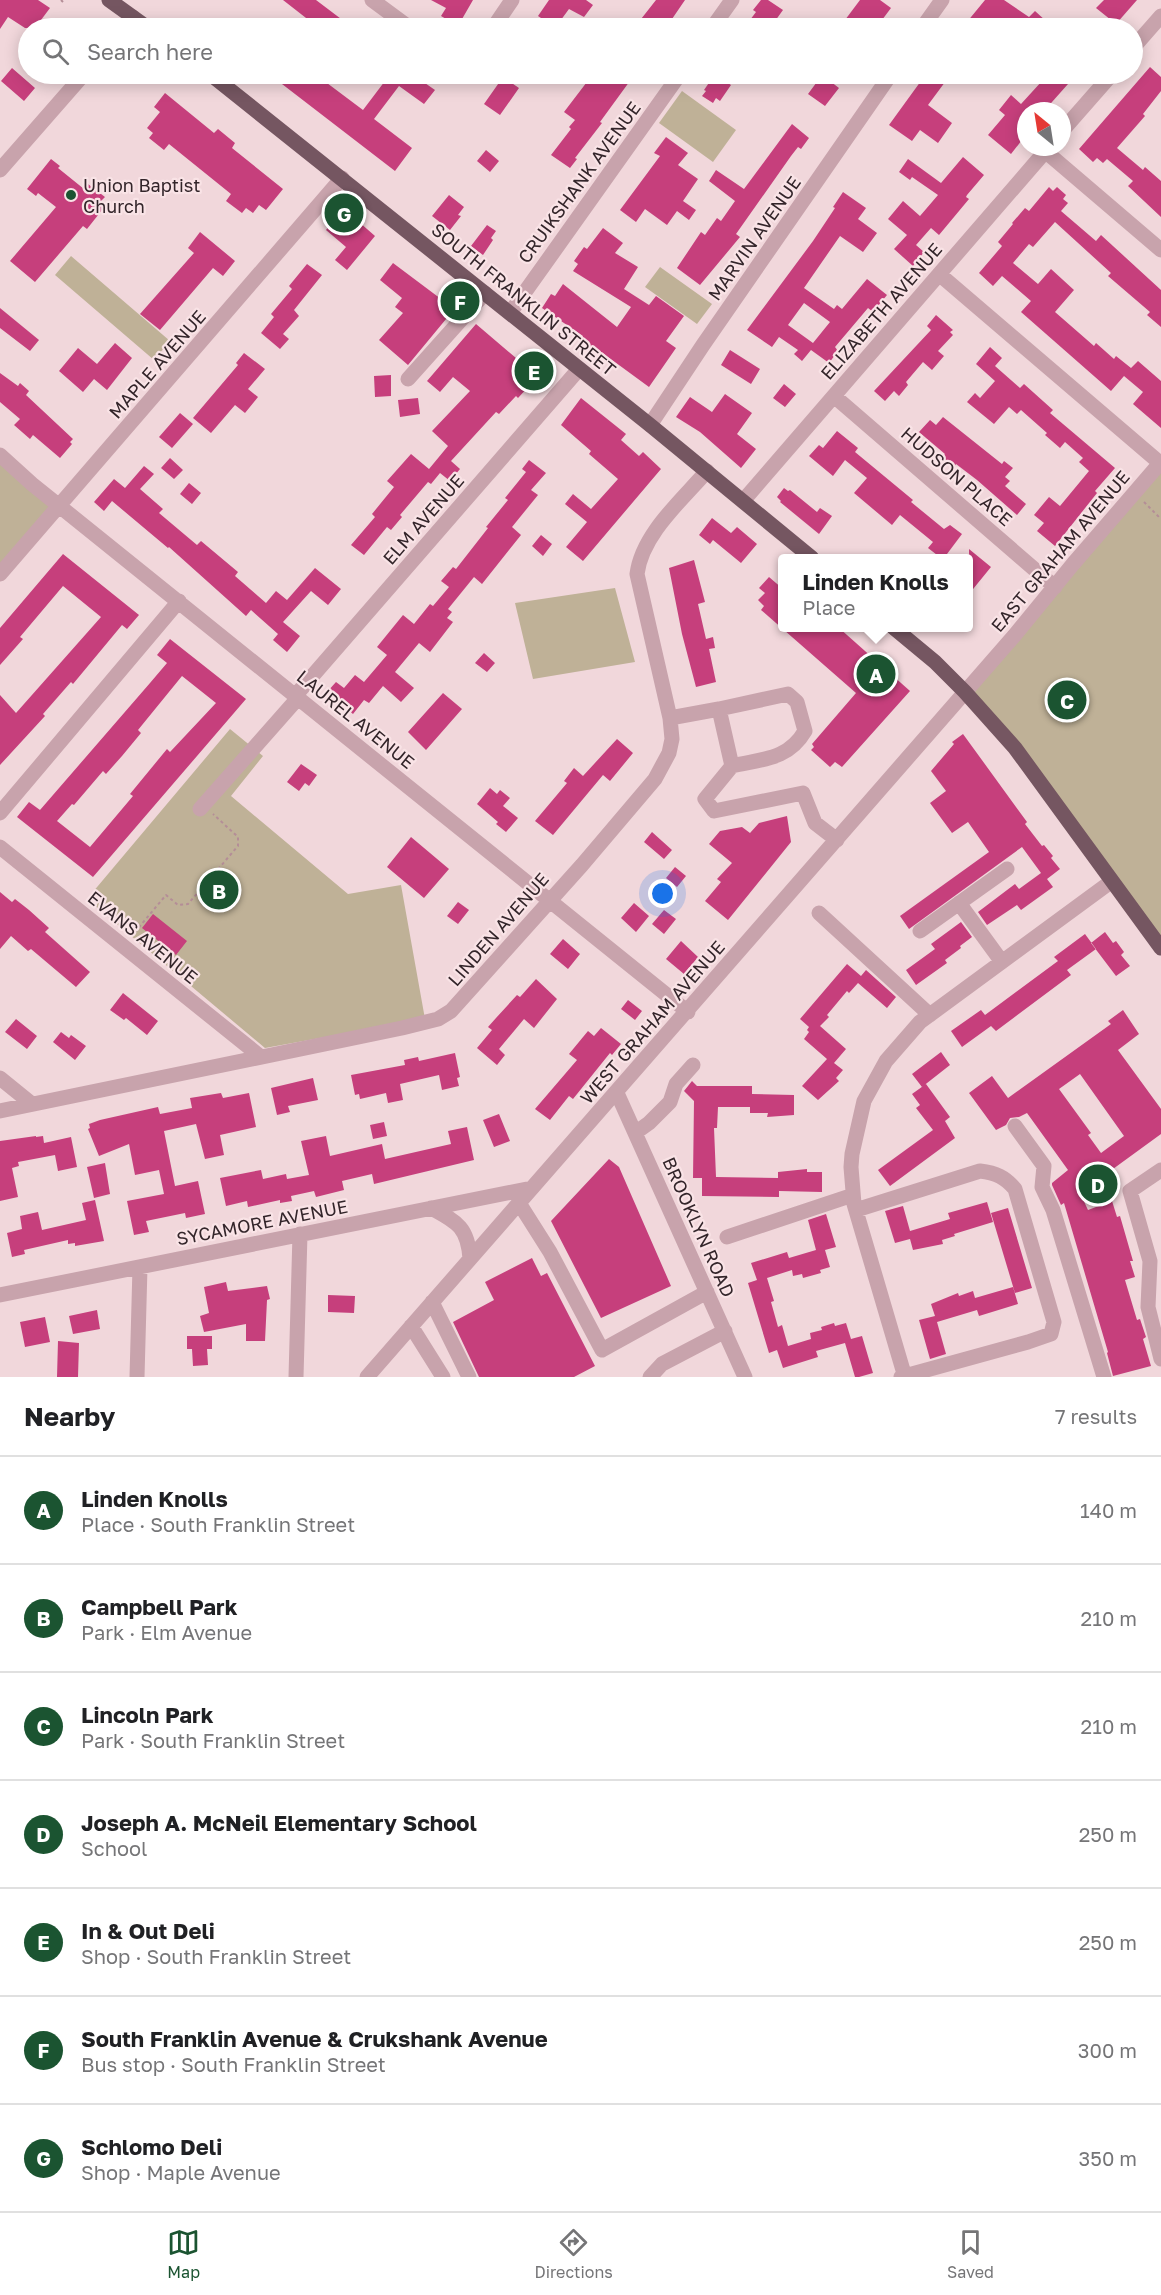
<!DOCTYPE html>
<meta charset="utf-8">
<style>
body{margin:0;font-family:"Golos Text",sans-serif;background:#f2f2f2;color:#202124}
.compass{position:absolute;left:1017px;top:102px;width:54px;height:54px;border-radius:50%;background:#fff;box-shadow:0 3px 15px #0003;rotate:330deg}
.you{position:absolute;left:663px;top:894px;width:21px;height:21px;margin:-15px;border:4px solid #fff;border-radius:50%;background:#1a73e8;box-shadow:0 0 0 9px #1a73e833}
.badge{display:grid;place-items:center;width:39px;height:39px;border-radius:50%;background:#1b5431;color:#fff;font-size:20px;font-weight:700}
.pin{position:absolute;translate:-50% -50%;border:3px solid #fff;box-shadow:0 2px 6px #0006}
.popup{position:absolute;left:778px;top:554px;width:195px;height:78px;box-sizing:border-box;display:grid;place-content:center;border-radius:6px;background:#fff;filter:drop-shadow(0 2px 4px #0005);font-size:20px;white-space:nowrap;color:#757577}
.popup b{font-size:22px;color:#202124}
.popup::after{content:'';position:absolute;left:50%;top:100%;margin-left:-12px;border:12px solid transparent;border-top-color:#fff}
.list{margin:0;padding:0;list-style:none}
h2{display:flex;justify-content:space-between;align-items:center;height:78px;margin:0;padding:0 24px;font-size:26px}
h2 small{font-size:20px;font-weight:400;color:#757577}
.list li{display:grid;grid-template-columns:39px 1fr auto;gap:18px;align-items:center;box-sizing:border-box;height:108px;padding:0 24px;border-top:2px solid #e0e0e0}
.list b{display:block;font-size:22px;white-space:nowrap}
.list p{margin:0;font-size:20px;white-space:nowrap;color:#757577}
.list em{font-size:20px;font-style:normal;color:#757577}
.icon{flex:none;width:33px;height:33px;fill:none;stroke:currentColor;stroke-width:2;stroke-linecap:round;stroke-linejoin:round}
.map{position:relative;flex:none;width:1161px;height:1377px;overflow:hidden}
.search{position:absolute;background:#fff;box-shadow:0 3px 15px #0003;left:18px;right:18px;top:18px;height:66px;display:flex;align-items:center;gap:15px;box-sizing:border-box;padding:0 21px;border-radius:33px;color:#757577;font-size:22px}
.sheet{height:834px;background:#fff}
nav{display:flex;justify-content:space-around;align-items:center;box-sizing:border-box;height:84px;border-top:2px solid #e0e0e0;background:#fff;font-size:16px;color:#757577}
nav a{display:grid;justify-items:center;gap:3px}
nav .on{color:#1b5431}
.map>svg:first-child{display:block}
.green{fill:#bfb197}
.building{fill:#c63f7c;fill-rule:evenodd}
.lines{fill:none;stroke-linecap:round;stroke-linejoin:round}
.path{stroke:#b48d97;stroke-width:2;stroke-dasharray:3 3;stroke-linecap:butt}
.minor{stroke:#c8a3ac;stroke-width:15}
.major{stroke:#755661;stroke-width:15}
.poi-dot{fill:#1b5431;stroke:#f9e3e6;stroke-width:2}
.labels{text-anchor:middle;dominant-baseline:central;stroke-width:4.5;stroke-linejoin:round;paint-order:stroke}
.street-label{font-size:18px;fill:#33252a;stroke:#f9e3e6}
.poi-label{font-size:18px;fill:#33252a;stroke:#f9e3e6;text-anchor:start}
</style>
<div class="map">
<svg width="1161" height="1377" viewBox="0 0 1161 1377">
<rect width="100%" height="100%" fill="#f1d7db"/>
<path class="green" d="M682,91L736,130L713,162L659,123Z
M71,256L170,341L154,360L55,275Z
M660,267L712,304L697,324L645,287Z
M0,458L56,506L0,569Z
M1161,462V948L965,692Z
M615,588L635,662L533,679L515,603Z
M230,729L263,756L231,796L348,894L401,885L425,1019L265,1048L87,899Z"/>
<path class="building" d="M0,0H38L50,8L35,28H25L8,17L0,29Z
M283,0H316L353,28H325L317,23L315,25Z
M431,0H473L458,26L441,16L446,8Z
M549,0H586L593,5L584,17L569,9L555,28H534L541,18L538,16Z
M656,0H685L672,19L675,21L669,28H634Z
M761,0H768L783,10L770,28H744L756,12L753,10Z
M860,0H880L891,8L876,28H839Z
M985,0H1004L1029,17L1035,11L1046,21L1042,25L1047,28H962Z
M1104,0H1137L1116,24L1096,8Z
M1150,67L1161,77V91L1143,114L1145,116L1117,148L1143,170L1145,167L1161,181V217L1128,186L1133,181L1107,159L1103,163L1097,158L1093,162L1079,149Z
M12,68L35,88L24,101L1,81Z
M269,74H315L363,110L388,77L383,74H412L435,90L424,104L399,86L374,119L412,148L395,171Z
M593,74H635L600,122L602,123L575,158L577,159L570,168L551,155L571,129L569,127L575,120L564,112Z
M715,74L731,85L720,101L716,98L713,103L702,96L706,91L704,90Z
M926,74H951L928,105L952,123L938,143L920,130L912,141L889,125Z
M1033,74H1055L1068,84L1044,111H1026V129L1019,137L1022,140L1011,154L988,135L1005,115L999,110L1011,95L1021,104L1042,81Z
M822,75L839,88L825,106L808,94Z
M503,77L519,88L500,115L484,104Z
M165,93L214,133L218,129L235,143L232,148L283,189L266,210L259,205L253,213L246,208L242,213L226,201L231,194L169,144L164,150L149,138L153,133L147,128L160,112L154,107Z
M792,124L809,138L801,149L798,147L791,156L736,234L740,237L700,285L677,268L701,232L705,235L717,218L721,221L735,201L709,181L716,170L744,189Z
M666,137L688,153L678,165L698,179L683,201L696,210L689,220L677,211L667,225L645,209L636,222L620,210L660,156L654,153Z
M486,150L499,161L490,172L477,161Z
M963,157L984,175L967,195L966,197L969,199L939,235L931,228L916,245L924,252L913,266L894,249L907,235L888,219L903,201L920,216L938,195L912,177L910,180L899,172L908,159L941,183Z
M51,159L60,166L58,168L84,189L88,184L105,197L101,201L106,205L87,229L83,226L35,282L10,261L56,207L38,193L36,196L27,189Z
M1049,187L1053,191L1057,187L1066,195L1063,199L1068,203L1061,211L1096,241L1101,235L1161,290V327L1147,315L1150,312L1108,276L1111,273L1055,222L1033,247L1029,244L1013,263L1038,284L1051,269L1074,290L1055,312L1094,346L1096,343L1114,359L1116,356L1131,368L1138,361L1161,381V428L1133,404L1143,392L1124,376L1111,391L1021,312L1031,301L1002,276L993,286L979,273L1002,246L998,242L1013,224L1012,223L1025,208L1029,211Z
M843,192L866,208L858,219L877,233L863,252L840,236L804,288L834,309L837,305L842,309L867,279L887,295L873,312L868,308L835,347L838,351L829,363L811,350L802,361L794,354L798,350L779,337L772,347L747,330L813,241L835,208L833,207ZM804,303L830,322L813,343L788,325Z
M449,195L464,207L458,215L461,216L450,230L432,216Z
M343,208L375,236L347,270L335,260L346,247L326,230Z
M487,225L496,231L491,238L493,240L483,255L471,246Z
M603,228L623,243L615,253L638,267L624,289L649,305L656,296L684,316L666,341L676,348L649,387L593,346L591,349L580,340L583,336L542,308L551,294L555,296L563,284L617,327L631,307L573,271L578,264L574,261L584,247L587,249Z
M200,232L235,261L223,276L213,268L160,330L140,314L194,253L188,248Z
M393,263L441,299L443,296L456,307L408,365L379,340L403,313L395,307L402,298L380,280Z
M307,264L322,275L294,310L299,316L283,334L289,339L280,349L261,333L274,317L271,314L292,289L289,286Z
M0,308L39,340L30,351L0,328Z
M936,315L953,330L950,332L953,335L938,351L944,356L932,370L923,362L906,382L908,385L899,396L894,391L885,401L874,391L931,330L927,326Z
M476,324L516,358L520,355L542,372L518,398L516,396L499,414L496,412L451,461L460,469L450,481L440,473L431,484L428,482L400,515L402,517L391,530L387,527L364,555L351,545L375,517L372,514L394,487L387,481L411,454L429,469L448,446L432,431L470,391L453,377L440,392L427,381Z
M115,343L132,358L107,390L94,379L83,392L59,371L78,348L97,364Z
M990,347L1002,358L995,366L1020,388L1024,384L1053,410L1050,413L1115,468L1095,491L1097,493L1055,546L1037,531L1044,523L1034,515L1049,497L1060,506L1089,471L1079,462L1083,458L1065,442L1060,448L1045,435L1047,433L1021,410L1017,414L1009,407L994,424L967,402L975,393L980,398L995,381L976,364Z
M730,350L760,369L751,384L721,365Z
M244,353L265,369L248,389L258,397L245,413L235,405L211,433L193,418L238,365L236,363Z
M0,373L18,386L20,383L29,391L26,395L73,439L70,442L72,444L60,458L33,435L30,439L14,425L20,419L0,402Z
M391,375V396L375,397L374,376Z
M784,384L796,394L785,407L773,398Z
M725,394L752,413L737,434L756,449L741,468L700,432L676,417L690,397L712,412Z
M418,398L420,414L400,417L398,400Z
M581,398L626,434L621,440L639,456L643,452L661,469L583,561L566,547L587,522L565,504L573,494L591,509L618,479L589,454L591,451L561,425Z
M180,413L193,424L172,448L159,437Z
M943,417L1002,464L1004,461L1013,468L1005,477L1010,481L1005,486L1026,504L1017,515L977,480L956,464L954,467L942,457L945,454L919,432L930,420L936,425Z
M837,431L858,448L855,452L913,500L911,502L944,529L950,525L962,534L944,558H941L928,548L933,542L900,515L892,525L854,493L867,478L845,460L833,476L809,456L819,445L823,448Z
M170,458L183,470L174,479L161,468Z
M529,460L546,473L531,490L538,495L512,527L521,535L482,584L474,577L448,609L452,612L447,618L453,622L430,652L419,643L395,672L414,688L401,702L383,686L369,703L364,700L353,714L327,692L336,682L344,688L355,675L364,682L387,655L377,647L403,615L414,624L430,604L433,606L449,587L441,581L453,567L456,569L488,528L486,527L508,500L505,498L526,472L522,469Z
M144,466L154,474L140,489L163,509L159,513L197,545L201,541L238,572L235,576L266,603L276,591L287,600L315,568L341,589L328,605L311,591L283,622L300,636L287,652L273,640L278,634L251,610L246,616L169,547L168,548L112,501L104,511L94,502L114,479L125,488Z
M189,483L201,493L192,504L180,494Z
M784,488L788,491L790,490L817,512L820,508L832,516L819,534L780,502L781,501L777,497Z
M712,518L731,533L737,527L757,544L741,563L713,540L710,544L699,535Z
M541,535L552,544L543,556L532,546Z
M969,549L991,567L969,594Z
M63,554L139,615L127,629L122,625L73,684L71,682L43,714L45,716L0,765V695L16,713L101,617L63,586L20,637L23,639L0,665V628Z
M694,560L705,602L698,604L706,639L713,637L715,648L709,649L716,682L696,687L682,634L669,568Z
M769,577L783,589V627H838L910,691L842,767L835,762L830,767L811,750L814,747L812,744L856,693L761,610L764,606L758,600L765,593L759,588Z
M170,639L246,699L93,877L17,817L29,802L40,810L150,683L167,663L157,655ZM182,676L216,703L170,752L167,749L130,794L133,796L90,847L57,821L72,804L74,805L103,771L106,774L122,756L141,733L138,730Z
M484,653L495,663L487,672L475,663Z
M443,693L462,709L426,750L408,732Z
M963,734L1027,822L1025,824L1042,846L1044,845L1053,856L1051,858L1060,869L1047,879L1053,887L1021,910L1017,905L987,925L978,912L1015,884L1019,889L1041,873L1022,847L909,929L900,916L989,852L968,822L952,833L930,803L946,791L931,771L954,744L952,742Z
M617,739L633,753L610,781L603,775L553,835L535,821L567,783L564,781L574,768L583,776Z
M301,764L317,775L309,786L305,783L299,791L287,782Z
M490,788L497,794L500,790L510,798L503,806L518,818L506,832L496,824L498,822L477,804Z
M787,816L791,842L728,920L705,901L721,882L717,879L732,863L709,844L720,831L742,827L750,833L759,823Z
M652,832L672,850L664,859L644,842Z
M411,837L449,869L424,898L387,867Z
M675,867L686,876L677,887L666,878Z
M0,892L12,902L15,899L29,910L49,928L45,932L90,972L76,987L31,949L28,951L11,936L0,949Z
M458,902L469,910L458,924L447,916Z
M634,903L649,916L636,932L621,918Z
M664,910L676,919L664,934L652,924Z
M153,914L187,941L176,955L142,928Z
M961,922L972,937L960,946L961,948L945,960L947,963L916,985L906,970L935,949L931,944Z
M1105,932L1113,943L1116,941L1124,952L1121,955L1130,966L1116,976L1091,943Z
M1085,934L1096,949L1067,970L1071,975L996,1031L991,1026L962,1047L951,1031L981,1010L985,1015L1058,961L1054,957Z
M563,939L580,954L568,969L550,954Z
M681,941L698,957L684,974L666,959Z
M847,964L861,976L866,970L896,997L887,1008L858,983L849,993L847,991L827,1015L829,1017L820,1026L846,1049L834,1063L843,1070L836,1078L839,1081L818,1100L802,1086L827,1059L804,1039L809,1032L807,1030L809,1027L800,1019Z
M536,979L557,999L534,1028L524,1019L499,1049L505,1055L497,1065L477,1048L492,1030L488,1027L496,1018L517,995L520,997Z
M123,993L158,1021L147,1035L126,1018L124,1020L110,1010Z
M628,1000L642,1011L635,1020L621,1009Z
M1123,1010L1139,1034L1118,1050L1161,1109V1134L1080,1193L1088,1210L1112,1201L1117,1217L1120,1216L1133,1261H1130L1135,1277L1125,1280L1137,1320L1140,1319L1146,1337L1143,1339L1151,1366L1113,1376L1107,1353L1108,1352L1064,1203L1061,1205L1052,1185V1183L1068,1170L1027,1113L1019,1117L1010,1118L1006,1125L996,1130L969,1093L992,1076L1008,1098L1111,1024L1108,1021ZM1080,1074L1124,1136L1101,1153L1088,1135L1091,1133L1059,1089Z
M16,1019L37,1036L27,1049L5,1032Z
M601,1028L621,1044L612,1055L610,1053L573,1099L569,1096L550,1120L535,1109L577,1060L569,1054L588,1031L594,1036Z
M61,1032L69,1038L71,1035L86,1046L75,1060L53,1042Z
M941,1052L950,1065L922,1087L912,1074Z
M455,1053L460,1077L457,1078L459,1086L442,1090L439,1075L400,1084L403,1100L388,1103L386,1093L360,1099L359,1094L355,1095L351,1075L405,1065L404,1060L418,1057L419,1061Z
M313,1078L318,1100L288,1106L290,1112L277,1115L271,1088Z
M692,1081L697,1086H752V1094L794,1095V1115L767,1117L768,1113H750V1107H718L717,1128H714L716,1177L778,1178V1172L807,1169V1172H822V1192L779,1191V1197L702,1196V1178H693L694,1101L684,1091Z
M926,1084L950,1117L945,1121L955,1138L890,1186L878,1170L933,1130L916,1108L920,1105L912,1094Z
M221,1093L223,1098L249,1093L256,1127L220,1135L224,1155L205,1159L196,1124L164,1131L175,1186L198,1181L205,1214L186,1218L185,1213L146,1221L149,1232L134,1235L127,1201L164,1194L159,1170L135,1175L129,1144L99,1156L88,1129L90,1128L89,1124L100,1120L158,1107L160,1114L192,1108L190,1098Z
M499,1114L510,1141L494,1147L483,1120Z
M384,1122L387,1136L373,1139L370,1125Z
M467,1127L474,1160L374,1184L372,1174L342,1181L344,1190L316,1197L314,1191L291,1196L292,1201L280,1203V1200L248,1207L247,1201L226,1206L220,1178L261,1170L263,1179L286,1174L287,1179L309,1175L301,1141L326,1136L330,1156L382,1144L385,1159L451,1144L448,1131Z
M36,1136V1137L43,1136L44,1143L71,1137L77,1167L58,1171L55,1155L18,1162L19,1166L12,1168L18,1197L0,1201V1141Z
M609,1159L619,1167L671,1286L601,1318L551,1221Z
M105,1163L110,1194L94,1198L87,1167Z
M95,1200L104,1241L75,1246V1243L68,1244V1240L24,1250L25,1254L12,1257L7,1233L22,1229L20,1216L38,1212L42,1230L86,1220L82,1203Z
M987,1202L993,1222L954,1234L955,1236L942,1240L943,1244L913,1250L910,1239L895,1243L885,1211L903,1206L910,1231L950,1219L948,1213Z
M1008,1208L1032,1288L1015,1293L991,1213Z
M826,1214L836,1247L825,1250L830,1267L820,1270L821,1273L803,1278L802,1274L793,1276L792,1270L767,1278L774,1301L771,1302L778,1327L782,1325L788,1346L811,1339L810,1333L822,1330L821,1327L834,1323L835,1326L846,1323L851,1339L862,1336L873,1373L859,1377H855L845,1343L816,1351L818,1357L783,1368L777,1350L769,1353L748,1283L757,1280L751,1263L787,1252L789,1258L816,1250L808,1220Z
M532,1258L541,1276L547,1273L595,1366L574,1377H479L453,1322L494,1300L485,1282Z
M226,1282L228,1291L267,1286L270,1299L267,1300L265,1341H246V1324L204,1332L200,1316L209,1313L204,1287Z
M1013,1287L1018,1304L979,1316L977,1310L937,1322L946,1354L930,1359L919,1320L935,1316L931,1304L958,1293L959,1296L973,1291L975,1298Z
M328,1295L355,1296L354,1313L328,1312Z
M97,1310L100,1329L73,1334L69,1316Z
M45,1317L50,1342L25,1347L20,1322Z
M187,1336H212V1349H207L208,1365L193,1366L192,1349H187Z
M58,1341L79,1343L78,1377H57Z"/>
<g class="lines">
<path class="path" d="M61,0L63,2
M1144,502L1161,519
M135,932L166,895L178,905L188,904L238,846V837L213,814"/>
<path class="minor" d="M372,0L410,28
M123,28L133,17
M493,28L512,0
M712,28L732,0
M922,28L942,0
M1132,49L1161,16
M1062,131L1112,74
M1045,151L1161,250
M0,170L84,74
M939,274L1160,463
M510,313L680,74
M408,379L485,293
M834,396L1055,587
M650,425L703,345L891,74
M0,455L32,484L688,1012
M743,501L1049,147
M0,574L342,178
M295,696L579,369
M719,709L788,694L797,702L805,731C788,760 762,759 732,766
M670,718L719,709L732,766L705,799L714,811L803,793L815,823L837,840
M200,809L298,698
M0,813L179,601
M0,847L261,1057
M959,903L1002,962
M819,913L930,1015
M920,931L1007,869
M0,1078L32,1104
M617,1093L745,1377
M0,1111L402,1028L438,1019L451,1011L582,865L655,779L669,753L672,739L670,718L637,574C642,534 682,500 707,471
M1015,1126L1044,1166L1042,1187L1053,1210L1104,1377
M635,1133L649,1123L670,1102L676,1084L693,1065
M1161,1170L1130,1191L1150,1261L1148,1307L1161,1359
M519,1203L550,1252L602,1350L707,1292
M431,1208C457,1222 468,1227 470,1259
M856,1210L980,1171C996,1173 1005,1177 1015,1189L1054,1322L1051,1334L1028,1342L901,1377
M727,1237L853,1195
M0,1295L532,1188
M432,1302L469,1377
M411,1326L443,1377
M137,1377L140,1267
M296,1377L300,1234
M367,1377L1014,636L1073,564L1161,462
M650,1377L662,1364L725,1331
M905,1377L854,1204L851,1167L852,1154L864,1101L886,1061L920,1022L1112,881"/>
<path class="major" d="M109,0L148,28
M210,74L650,425L812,558
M894,628L935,662L965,692L1015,748L1161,948"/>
</g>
<circle class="poi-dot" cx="71" cy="195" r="6"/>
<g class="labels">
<g class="street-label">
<text transform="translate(579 182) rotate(-54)">CRUIKSHANK AVENUE</text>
<text transform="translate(754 238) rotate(-55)">MARVIN AVENUE</text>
<text transform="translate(524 299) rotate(39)">SOUTH FRANKLIN STREET</text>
<text transform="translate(881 311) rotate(-49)">ELIZABETH AVENUE</text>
<text transform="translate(157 364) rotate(-49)">MAPLE AVENUE</text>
<text transform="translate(957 476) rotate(41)">HUDSON PLACE</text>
<text transform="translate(423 519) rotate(-49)">ELM AVENUE</text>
<text transform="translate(1060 551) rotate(-50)">EAST GRAHAM AVENUE</text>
<text transform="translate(356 719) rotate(39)">LAUREL AVENUE</text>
<text transform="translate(498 929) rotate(-49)">LINDEN AVENUE</text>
<text transform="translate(143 937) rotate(39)">EVANS AVENUE</text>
<text transform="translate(652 1022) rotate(-49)">WEST GRAHAM AVENUE</text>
<text transform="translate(262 1222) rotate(-11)">SYCAMORE AVENUE</text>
<text transform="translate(699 1227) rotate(66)">BROOKLYN ROAD</text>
</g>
<g class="poi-label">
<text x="83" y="185">Union Baptist<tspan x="83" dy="21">Church</tspan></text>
</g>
</g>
</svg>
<svg class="compass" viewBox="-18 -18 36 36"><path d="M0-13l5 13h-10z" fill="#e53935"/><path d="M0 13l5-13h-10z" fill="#757577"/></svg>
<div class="you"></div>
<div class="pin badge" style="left:876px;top:674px">A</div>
<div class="popup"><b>Linden Knolls</b>Place</div>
<div class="pin badge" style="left:219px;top:890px">B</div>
<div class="pin badge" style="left:1067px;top:700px">C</div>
<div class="pin badge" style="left:1098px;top:1184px">D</div>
<div class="pin badge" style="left:534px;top:371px">E</div>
<div class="pin badge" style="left:460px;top:301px">F</div>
<div class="pin badge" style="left:344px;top:213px">G</div>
<div class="search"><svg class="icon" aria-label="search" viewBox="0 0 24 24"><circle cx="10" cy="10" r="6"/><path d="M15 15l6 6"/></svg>Search here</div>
</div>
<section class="sheet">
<h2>Nearby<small>7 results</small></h2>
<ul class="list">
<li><span class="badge">A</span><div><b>Linden Knolls</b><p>Place · South Franklin Street</p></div><em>140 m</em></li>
<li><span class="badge">B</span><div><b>Campbell Park</b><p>Park · Elm Avenue</p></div><em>210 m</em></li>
<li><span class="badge">C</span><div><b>Lincoln Park</b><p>Park · South Franklin Street</p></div><em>210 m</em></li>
<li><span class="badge">D</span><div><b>Joseph A. McNeil Elementary School</b><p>School</p></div><em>250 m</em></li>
<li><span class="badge">E</span><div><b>In &amp; Out Deli</b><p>Shop · South Franklin Street</p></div><em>250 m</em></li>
<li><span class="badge">F</span><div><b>South Franklin Avenue &amp; Crukshank Avenue</b><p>Bus stop · South Franklin Street</p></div><em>300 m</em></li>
<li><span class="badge">G</span><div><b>Schlomo Deli</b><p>Shop · Maple Avenue</p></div><em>350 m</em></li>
</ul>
</section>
<nav>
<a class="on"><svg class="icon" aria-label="map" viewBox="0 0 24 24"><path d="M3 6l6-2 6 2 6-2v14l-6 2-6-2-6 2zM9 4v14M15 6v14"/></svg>Map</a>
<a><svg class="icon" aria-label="directions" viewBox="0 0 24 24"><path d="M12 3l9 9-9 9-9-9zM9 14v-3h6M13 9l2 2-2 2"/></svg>Directions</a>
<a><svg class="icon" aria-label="saved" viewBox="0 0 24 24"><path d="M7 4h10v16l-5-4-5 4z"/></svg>Saved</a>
</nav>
